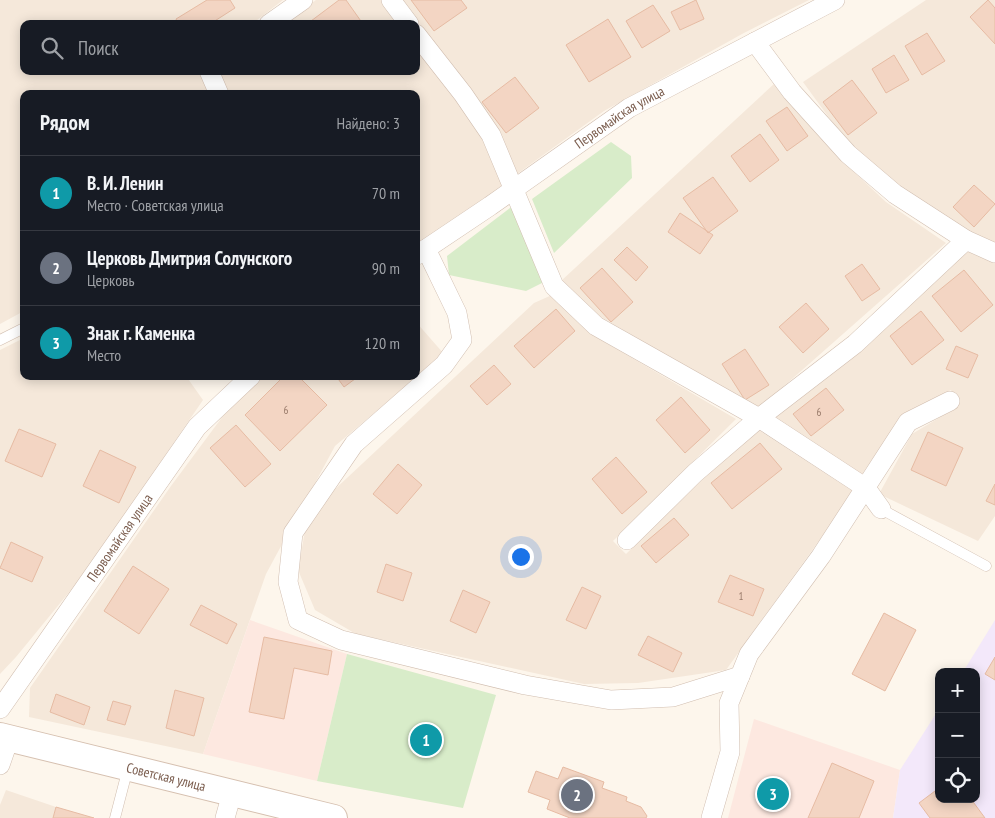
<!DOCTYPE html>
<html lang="ru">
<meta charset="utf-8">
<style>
body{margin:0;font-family:"PT Sans Narrow",sans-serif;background:#242831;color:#f1f3f6}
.controls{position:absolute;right:15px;bottom:15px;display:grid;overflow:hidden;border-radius:10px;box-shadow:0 2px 12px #0003}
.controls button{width:45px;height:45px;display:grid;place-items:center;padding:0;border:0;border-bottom:1px solid #363941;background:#171b24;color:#f1f3f6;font:25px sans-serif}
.you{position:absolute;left:520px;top:556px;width:18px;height:18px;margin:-12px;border:4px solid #fff;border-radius:50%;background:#1a73e8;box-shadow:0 0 0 8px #1a73e833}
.badge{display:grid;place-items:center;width:32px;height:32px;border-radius:50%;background:#e76f51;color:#fff;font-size:16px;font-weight:700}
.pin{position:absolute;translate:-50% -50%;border:2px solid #fff;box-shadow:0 1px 5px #0006}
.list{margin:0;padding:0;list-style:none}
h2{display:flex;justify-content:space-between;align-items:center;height:65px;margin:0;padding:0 20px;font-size:21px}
h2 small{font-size:16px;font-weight:400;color:#9ea1a6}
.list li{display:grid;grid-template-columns:32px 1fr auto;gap:15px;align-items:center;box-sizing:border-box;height:75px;padding:0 20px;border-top:1px solid #363941}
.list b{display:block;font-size:19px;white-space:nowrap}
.list p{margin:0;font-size:16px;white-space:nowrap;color:#9ea1a6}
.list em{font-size:16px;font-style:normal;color:#9ea1a6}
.icon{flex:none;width:28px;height:28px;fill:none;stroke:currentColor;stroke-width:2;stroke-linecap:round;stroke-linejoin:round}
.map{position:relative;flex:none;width:995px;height:818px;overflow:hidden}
.search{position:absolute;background:#171b24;box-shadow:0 2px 12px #0003;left:20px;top:20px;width:400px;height:55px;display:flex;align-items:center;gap:12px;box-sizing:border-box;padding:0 18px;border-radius:10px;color:#9ea1a6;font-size:19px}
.panel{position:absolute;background:#171b24;box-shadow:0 2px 12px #0003;left:20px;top:90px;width:400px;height:290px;border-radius:10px}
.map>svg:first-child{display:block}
.residential{fill:#f5e8da}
.commercial{fill:#fde8e0}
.education{fill:#f3e8fa}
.green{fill:#d8ecc9}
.building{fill:#f3d5c3;stroke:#e6bba3}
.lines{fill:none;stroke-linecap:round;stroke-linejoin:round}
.service-casing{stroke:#d1beb0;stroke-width:11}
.minor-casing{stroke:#d1beb0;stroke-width:20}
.secondary-casing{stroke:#d6c0b0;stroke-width:28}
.service{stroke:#fff;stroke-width:10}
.minor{stroke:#fff;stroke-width:19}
.secondary{stroke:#fff;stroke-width:26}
.labels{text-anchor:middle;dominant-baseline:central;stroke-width:4;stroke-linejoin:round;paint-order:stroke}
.number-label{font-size:11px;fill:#987a6a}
.street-label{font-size:14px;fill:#7a5c4d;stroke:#fffaf3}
</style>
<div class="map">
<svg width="995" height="818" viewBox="0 0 995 818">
<rect width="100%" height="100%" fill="#fdf6ec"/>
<path class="residential" d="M0,0H283L252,24H24V71H200L210,94H24V311L0,324Z
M316,0H382L400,24H283Z
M397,0H809L742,34L604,111L517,174Z
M926,0H995V245L972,234L899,187L851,148L803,82Z
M416,46L484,138L503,187L416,244V94H227L217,71H416Z
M775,83L837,156L886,202L946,243L758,409L591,311L561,281Z
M975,244L995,255V516L978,541L879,494L912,434L957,407L951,390L902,416L862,474L773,418L858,353Z
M552,295L591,334L736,419L613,541L626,554L699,483L757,429L854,492L726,670L638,683L584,684L356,634L315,610L298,570L305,531L332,492L534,303Z
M416,322L444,354L335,446L266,574L203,754L29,717L30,688L171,486L223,416L264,376H416Z
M24,338V376H186L203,400L84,574L16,657L0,674V350Z
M6,790L56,807L53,818H0V805Z"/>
<path class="commercial" d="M250,620L347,654L317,781L203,754Z
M754,719L900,770L893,818H728Z"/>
<path class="education" d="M995,620V818H893L900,770L939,709V799H976V672H963Z"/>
<path class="green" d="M611,142L631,156L632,178L554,253L532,199Z
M514,205L544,282L526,291L449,275L447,256Z
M347,654L496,695L463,808L317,781Z"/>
<path class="building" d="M207,0H230L235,8L210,24H178L176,19Z
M339,0H346L363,24H307Z
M411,0H461L467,8L434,31Z
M696,0L704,19L680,30L671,12Z
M988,0L995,8V44L970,17Z
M653,5L670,31L642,48L626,21Z
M608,19L631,57L589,82L566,45Z
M927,33L945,61L922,75L905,46Z
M894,55L909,80L886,93L872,69Z
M515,77L539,108L506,133L482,102Z
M852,80L877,113L848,135L823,102Z
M787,107L808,136L787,151L766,121Z
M760,134L779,160L750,182L731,156Z
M713,177L738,211L708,233L683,198Z
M974,185L995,204L974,227L953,207Z
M680,213L713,235L700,254L668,232Z
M627,247L648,267L636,281L614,260Z
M862,264L880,289L862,301L845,276Z
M602,268L633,302L611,322L580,288Z
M964,270L993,305L961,332L932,296Z
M806,303L829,329L803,353L779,327Z
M556,309L575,331L534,368L514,346Z
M921,311L944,340L912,365L890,336Z
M956,346L978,355L968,378L946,369Z
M745,349L769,385L745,400L722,364Z
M494,365L511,384L487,405L470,386Z
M284,376H298L327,405L280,451L245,415Z
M336,376H359L344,387Z
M826,388L844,410L811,436L793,414Z
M681,397L710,430L685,453L656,420Z
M236,425L271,464L245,487L210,448Z
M19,429L56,444L42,477L5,461Z
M928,432L963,448L946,486L911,470Z
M760,443L782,469L732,509L711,483Z
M100,450L136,467L119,503L83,486Z
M616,457L647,492L622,514L592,479Z
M398,464L422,485L397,514L373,494Z
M995,484V505L986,501Z
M674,518L689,535L656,563L641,546Z
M11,542L43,557L32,582L0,568Z
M386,564L412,573L403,601L377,592Z
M133,566L169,589L139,634L104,611Z
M730,575L764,589L753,616L718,602Z
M582,587L601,596L586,629L566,620Z
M463,590L490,602L476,633L450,621Z
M201,605L237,624L227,644L190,625Z
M884,613L916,630L885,691L852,674Z
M648,636L682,653L673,672L638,655Z
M264,637L332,651L328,675L294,668L284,719L249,712Z
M995,657V680L985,674Z
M175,690L204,698L194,736L166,728Z
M56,694L90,707L84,725L50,712Z
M113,701L131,706L125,725L107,720Z
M832,763L874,781L859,818H808Z
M563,767L604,782L602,788L627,797L626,801L641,807L647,816L646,818H570L547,809L550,800L528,792L536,771L558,779Z
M939,788V799H971L985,818H930L919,803Z
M56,807L94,818H53Z"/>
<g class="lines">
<defs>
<path id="service" d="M0,340L24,328
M881,509L986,566
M115,818L128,768"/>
<g id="minor">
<path d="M391,0L409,24"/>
<path d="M269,24L303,0"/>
<path d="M416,34L463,94L491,135L554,286L596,326L759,418L866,488L881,509"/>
<path d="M755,42L792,92L848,154L895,194L966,240L995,253"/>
<path d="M209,71L219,94"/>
<path d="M426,249L457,313L462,340L444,365L354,444L293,533L288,582L298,620L341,640L525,685L611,700L673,697L740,676"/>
<path id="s1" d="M417,255L490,206L629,108L835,0"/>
<path d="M627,540L695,473L759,418L855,344L966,240"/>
<path id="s2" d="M0,709L197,427L251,376"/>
<path d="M0,765L9,739"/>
<path d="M225,818L232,793"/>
<path d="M711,818L730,752L729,703L749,654L821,556L908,422L950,401"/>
</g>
<g id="secondary">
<path id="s3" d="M0,736L334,818"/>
</g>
</defs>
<use href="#service" class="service-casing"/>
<use href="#minor" class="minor-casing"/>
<use href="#secondary" class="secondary-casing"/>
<use href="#service" class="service"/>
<use href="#minor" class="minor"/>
<use href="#secondary" class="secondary"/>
</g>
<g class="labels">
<g class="number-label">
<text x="286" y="410">6</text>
<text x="819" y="412">6</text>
<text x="741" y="596">1</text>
</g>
<g class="street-label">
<text stroke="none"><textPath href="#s1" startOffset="245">Первомайская улица</textPath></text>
<text stroke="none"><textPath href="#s2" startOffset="209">Первомайская улица</textPath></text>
<text stroke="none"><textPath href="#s3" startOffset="171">Советская улица</textPath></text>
</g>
</g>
</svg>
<div class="controls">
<button>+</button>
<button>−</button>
<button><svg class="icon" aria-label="locate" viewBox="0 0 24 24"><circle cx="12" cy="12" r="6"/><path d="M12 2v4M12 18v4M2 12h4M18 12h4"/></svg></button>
</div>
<div class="you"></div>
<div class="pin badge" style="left:426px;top:740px;background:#0f9aa8">1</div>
<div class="pin badge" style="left:577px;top:795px;background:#6b7280">2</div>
<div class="pin badge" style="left:773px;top:794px;background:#0f9aa8">3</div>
<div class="search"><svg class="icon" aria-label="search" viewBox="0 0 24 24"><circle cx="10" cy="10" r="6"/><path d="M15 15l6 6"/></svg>Поиск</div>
<section class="panel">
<h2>Рядом<small>Найдено: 3</small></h2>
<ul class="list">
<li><span class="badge" style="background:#0f9aa8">1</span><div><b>В. И. Ленин</b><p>Место · Советская улица</p></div><em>70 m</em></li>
<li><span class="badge" style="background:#6b7280">2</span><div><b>Церковь Дмитрия Солунского</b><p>Церковь</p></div><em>90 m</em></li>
<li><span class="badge" style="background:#0f9aa8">3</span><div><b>Знак г. Каменка</b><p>Место</p></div><em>120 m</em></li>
</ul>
</section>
</div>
